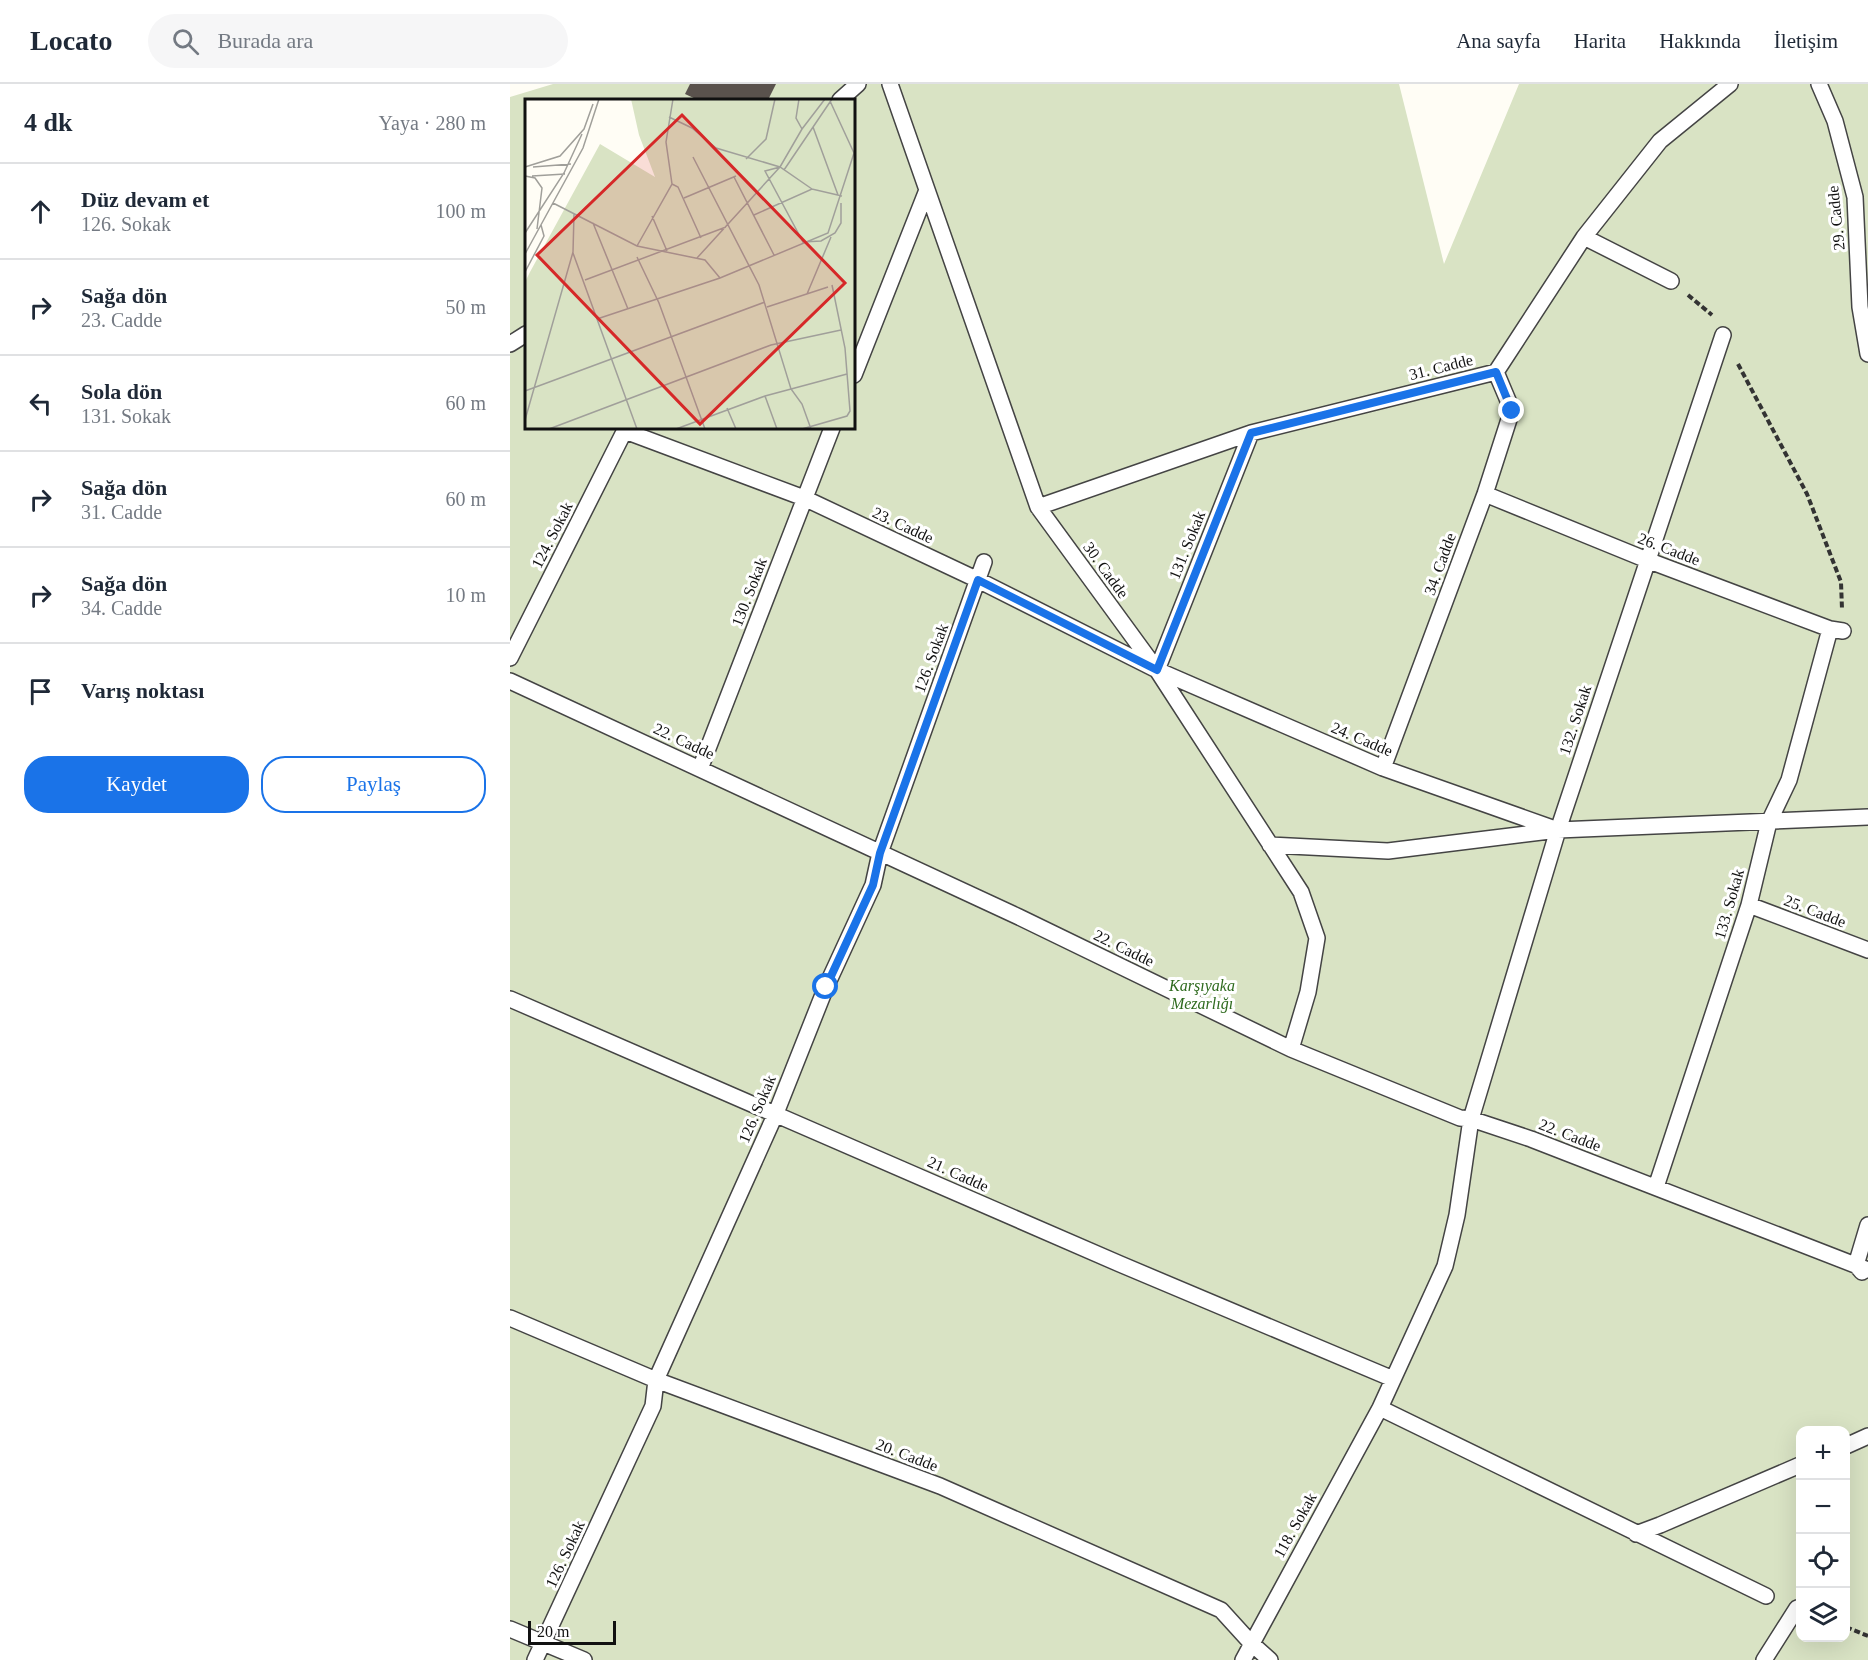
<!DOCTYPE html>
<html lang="tr">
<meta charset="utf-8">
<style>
body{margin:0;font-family:"Times New Roman",serif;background:#f6f6f7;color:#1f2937}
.controls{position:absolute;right:18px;bottom:18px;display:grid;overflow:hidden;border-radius:12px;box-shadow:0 6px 24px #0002}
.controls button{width:54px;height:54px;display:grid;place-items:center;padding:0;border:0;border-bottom:2px solid #e0e1e3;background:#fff;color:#1f2937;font:30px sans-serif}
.scale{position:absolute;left:18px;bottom:15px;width:88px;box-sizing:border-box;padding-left:6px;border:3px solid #111;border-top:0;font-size:16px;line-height:21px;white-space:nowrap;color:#111;-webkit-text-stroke:4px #fff;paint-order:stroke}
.stop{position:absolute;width:18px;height:18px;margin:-14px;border:4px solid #1a73e8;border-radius:50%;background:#fff}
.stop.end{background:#1a73e8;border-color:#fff;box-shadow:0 2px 6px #0008}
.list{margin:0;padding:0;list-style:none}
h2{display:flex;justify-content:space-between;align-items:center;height:78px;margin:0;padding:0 24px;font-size:26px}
h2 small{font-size:20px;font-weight:400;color:#747a83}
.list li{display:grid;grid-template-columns:39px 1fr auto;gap:18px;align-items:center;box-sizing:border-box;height:96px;padding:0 24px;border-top:2px solid #e0e1e3}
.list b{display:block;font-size:22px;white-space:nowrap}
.list p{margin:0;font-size:20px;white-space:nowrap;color:#747a83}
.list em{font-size:20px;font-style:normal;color:#747a83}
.actions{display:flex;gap:12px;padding:18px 24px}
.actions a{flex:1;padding:14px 0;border:2px solid #1a73e8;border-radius:24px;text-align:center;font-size:21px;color:#1a73e8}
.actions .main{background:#1a73e8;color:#fff}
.icon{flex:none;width:33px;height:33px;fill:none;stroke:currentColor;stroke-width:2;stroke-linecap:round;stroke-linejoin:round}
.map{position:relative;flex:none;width:1358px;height:1576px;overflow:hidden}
header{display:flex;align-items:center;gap:36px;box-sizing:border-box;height:84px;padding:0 30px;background:#fff;border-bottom:2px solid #e0e1e3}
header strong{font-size:28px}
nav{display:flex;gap:33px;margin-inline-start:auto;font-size:21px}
.search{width:420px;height:54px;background:#f6f6f7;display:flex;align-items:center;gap:15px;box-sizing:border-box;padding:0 21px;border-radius:33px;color:#747a83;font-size:22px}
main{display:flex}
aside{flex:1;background:#fff}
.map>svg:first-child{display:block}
.cemetery{fill:#d9e3c4;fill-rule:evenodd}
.building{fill:#5a524d}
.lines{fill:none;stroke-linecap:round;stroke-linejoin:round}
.lane-casing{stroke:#444;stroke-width:18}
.path{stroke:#333;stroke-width:4;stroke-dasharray:6 3;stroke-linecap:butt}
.lane{stroke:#fff;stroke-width:15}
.route{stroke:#1a73e8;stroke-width:8}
.labels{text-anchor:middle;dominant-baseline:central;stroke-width:6;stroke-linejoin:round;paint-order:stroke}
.street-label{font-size:16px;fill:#111;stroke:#fff}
.park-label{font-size:16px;font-style:italic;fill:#2f6b1f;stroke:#fff}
.inset-road{fill:none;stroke:#a09f9a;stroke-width:1.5}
.view{fill:#d62828;fill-opacity:0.15;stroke:#d62828;stroke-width:3}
.inset-edge{fill:none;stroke:#111;stroke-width:3}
</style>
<header>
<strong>Locato</strong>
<div class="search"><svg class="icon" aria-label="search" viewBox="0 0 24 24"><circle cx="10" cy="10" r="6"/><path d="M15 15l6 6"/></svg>Burada ara</div>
<nav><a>Ana sayfa</a><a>Harita</a><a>Hakkında</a><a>İletişim</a></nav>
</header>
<main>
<aside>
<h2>4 dk<small>Yaya · 280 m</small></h2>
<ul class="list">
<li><svg class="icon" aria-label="ahead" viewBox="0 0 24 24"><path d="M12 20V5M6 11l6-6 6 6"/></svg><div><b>Düz devam et</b><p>126. Sokak</p></div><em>100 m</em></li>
<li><svg class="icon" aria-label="right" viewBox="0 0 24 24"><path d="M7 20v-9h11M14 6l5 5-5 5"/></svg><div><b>Sağa dön</b><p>23. Cadde</p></div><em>50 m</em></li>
<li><svg class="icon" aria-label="left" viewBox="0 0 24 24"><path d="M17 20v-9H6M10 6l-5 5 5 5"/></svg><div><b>Sola dön</b><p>131. Sokak</p></div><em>60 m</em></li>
<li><svg class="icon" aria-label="right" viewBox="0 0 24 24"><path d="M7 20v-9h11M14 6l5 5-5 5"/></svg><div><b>Sağa dön</b><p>31. Cadde</p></div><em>60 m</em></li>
<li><svg class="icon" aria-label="right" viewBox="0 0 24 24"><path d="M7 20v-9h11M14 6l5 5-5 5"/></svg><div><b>Sağa dön</b><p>34. Cadde</p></div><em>10 m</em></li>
<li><svg class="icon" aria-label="arrive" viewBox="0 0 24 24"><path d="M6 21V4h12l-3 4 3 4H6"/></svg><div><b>Varış noktası</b></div></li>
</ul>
<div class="actions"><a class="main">Kaydet</a><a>Paylaş</a></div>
</aside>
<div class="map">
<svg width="1358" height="1576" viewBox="0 0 1358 1576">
<rect width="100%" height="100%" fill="#fffdf5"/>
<path class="cemetery" d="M43,0H889L934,180L1009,0H1358V1576H0V13ZM16,16H344V344H16ZM1290,1346H1336V1554H1290Z"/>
<path class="building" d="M180,0H266L258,16H188L175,10Z"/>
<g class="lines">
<defs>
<path id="lane" d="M380,0L528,423L647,586L791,808L807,854L798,908L781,965
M1309,0L1325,37L1345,113L1350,223L1358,270
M330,16L348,0
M1074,153L1161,197
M0,260L16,250
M344,291L417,106
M115,347L294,414L468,496L647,586L873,684L1048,746
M975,410L1137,476L1320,545L1333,547
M528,423L741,349L986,288L1074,153L1150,57L1220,0
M0,574L116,344
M647,586L741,349
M0,597L509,833L781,965L950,1034L961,1035L1021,1055L1358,1186
M873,684L975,410L1002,326L986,288
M190,685L322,344
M760,761L878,767L1048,746L1358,733
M1239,821L1358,866
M0,915L610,1180L883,1295
M1146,1103L1239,821L1259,738L1279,696L1320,545
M1352,1188L1346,1181L1358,1141
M0,1234L146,1296L430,1402L711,1526L741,1559L760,1576
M870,1324L1256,1512
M1336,1362L1358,1352
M1126,1450L1150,1441L1290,1381
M0,1545L74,1576
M25,1576L143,1322L146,1296L266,1029L316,903L363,801L370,769L474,478
M733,1576L870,1324L935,1182L947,1131L961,1035L1048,746L1213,251
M1254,1576L1287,1524"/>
</defs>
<use href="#lane" class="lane-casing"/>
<path class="path" d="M1178,211L1202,231
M1228,280L1297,410L1331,498L1332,525
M1336,1543L1358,1552"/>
<use href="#lane" class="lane"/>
</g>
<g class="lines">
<path class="route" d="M316,903L363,801L370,769L468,496L647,586L741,349L986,288L1002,327"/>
</g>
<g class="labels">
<g class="street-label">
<text transform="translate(1326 134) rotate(-96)">29. Cadde</text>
<text transform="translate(931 283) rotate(-14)">31. Cadde</text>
<text transform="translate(393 441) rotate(25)">23. Cadde</text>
<text transform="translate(42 451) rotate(-63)">124. Sokak</text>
<text transform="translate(677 461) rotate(-68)">131. Sokak</text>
<text transform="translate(1159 465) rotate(21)">26. Cadde</text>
<text transform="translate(930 480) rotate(-70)">34. Cadde</text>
<text transform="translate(596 486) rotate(54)">30. Cadde</text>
<text transform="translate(239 508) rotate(-69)">130. Sokak</text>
<text transform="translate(421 574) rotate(-70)">126. Sokak</text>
<text transform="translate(1065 636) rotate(-72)">132. Sokak</text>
<text transform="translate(852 655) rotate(23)">24. Cadde</text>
<text transform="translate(174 657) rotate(25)">22. Cadde</text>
<text transform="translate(1219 820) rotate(-74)">133. Sokak</text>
<text transform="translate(1305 827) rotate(21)">25. Cadde</text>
<text transform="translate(614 864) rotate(26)">22. Cadde</text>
<text transform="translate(247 1025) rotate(-67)">126. Sokak</text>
<text transform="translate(1060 1051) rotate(21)">22. Cadde</text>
<text transform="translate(448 1090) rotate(24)">21. Cadde</text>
<text transform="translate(397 1371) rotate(21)">20. Cadde</text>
<text transform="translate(785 1441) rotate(-61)">118. Sokak</text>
<text transform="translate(55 1470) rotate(-65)">126. Sokak</text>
</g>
<g class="park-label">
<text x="692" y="901">Karşıyaka<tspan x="692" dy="18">Mezarlığı</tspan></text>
</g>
</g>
<g transform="translate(15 15)">
<rect width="330" height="330" fill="#fffdf5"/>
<path d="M106,0H330V330H0V183L5,173L75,45L130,78L114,36Z" fill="#d9e3c4"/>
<path class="inset-road" d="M274,0L271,19L277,30M300,0L277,30L255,68L240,72L278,143L296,142L310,134L316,124V104M305,2L329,54M144,18L167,29L191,49L255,68L287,90M288,28L313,96M168,58L234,186L266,290L277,305L286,330M221,60L241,40L250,0M0,68L35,57L59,30L68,5M8,68L46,65M259,71L307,0M0,77L10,79L17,89L12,130M7,77L40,75M209,78L249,156M147,85L153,88L176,139M159,99L211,77M28,104L112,147L180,161L195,179M229,116L287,90L317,97M127,117L142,152M68,124L103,210M0,134L39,74L57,35M112,147L147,85L141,43L148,0M48,154L112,330M0,155L58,49L74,0M112,158L134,204L180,330M172,159L255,68M0,173L19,137L16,126M60,181L201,128M282,195L306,138M242,208L303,188M72,220L195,179L303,134L330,51M0,292L240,203M240,297L252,330M202,309L211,330M0,321L48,153L49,115M24,330L246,246L316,231M151,330L240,297L322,275M277,330L322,317L325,312L320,249L307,186"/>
<path class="view" d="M157,16L320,184L175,325L12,156Z"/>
<rect width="330" height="330" class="inset-edge"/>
</g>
</svg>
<div class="controls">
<button>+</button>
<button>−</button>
<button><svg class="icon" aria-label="locate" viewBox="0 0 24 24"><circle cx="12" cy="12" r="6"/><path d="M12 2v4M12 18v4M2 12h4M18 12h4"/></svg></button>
<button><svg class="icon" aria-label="layers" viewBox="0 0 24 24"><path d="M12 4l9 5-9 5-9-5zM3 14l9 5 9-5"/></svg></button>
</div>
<div class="scale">20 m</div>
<div class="stop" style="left:316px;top:903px"></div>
<div class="stop end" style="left:1002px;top:327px"></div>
</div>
</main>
